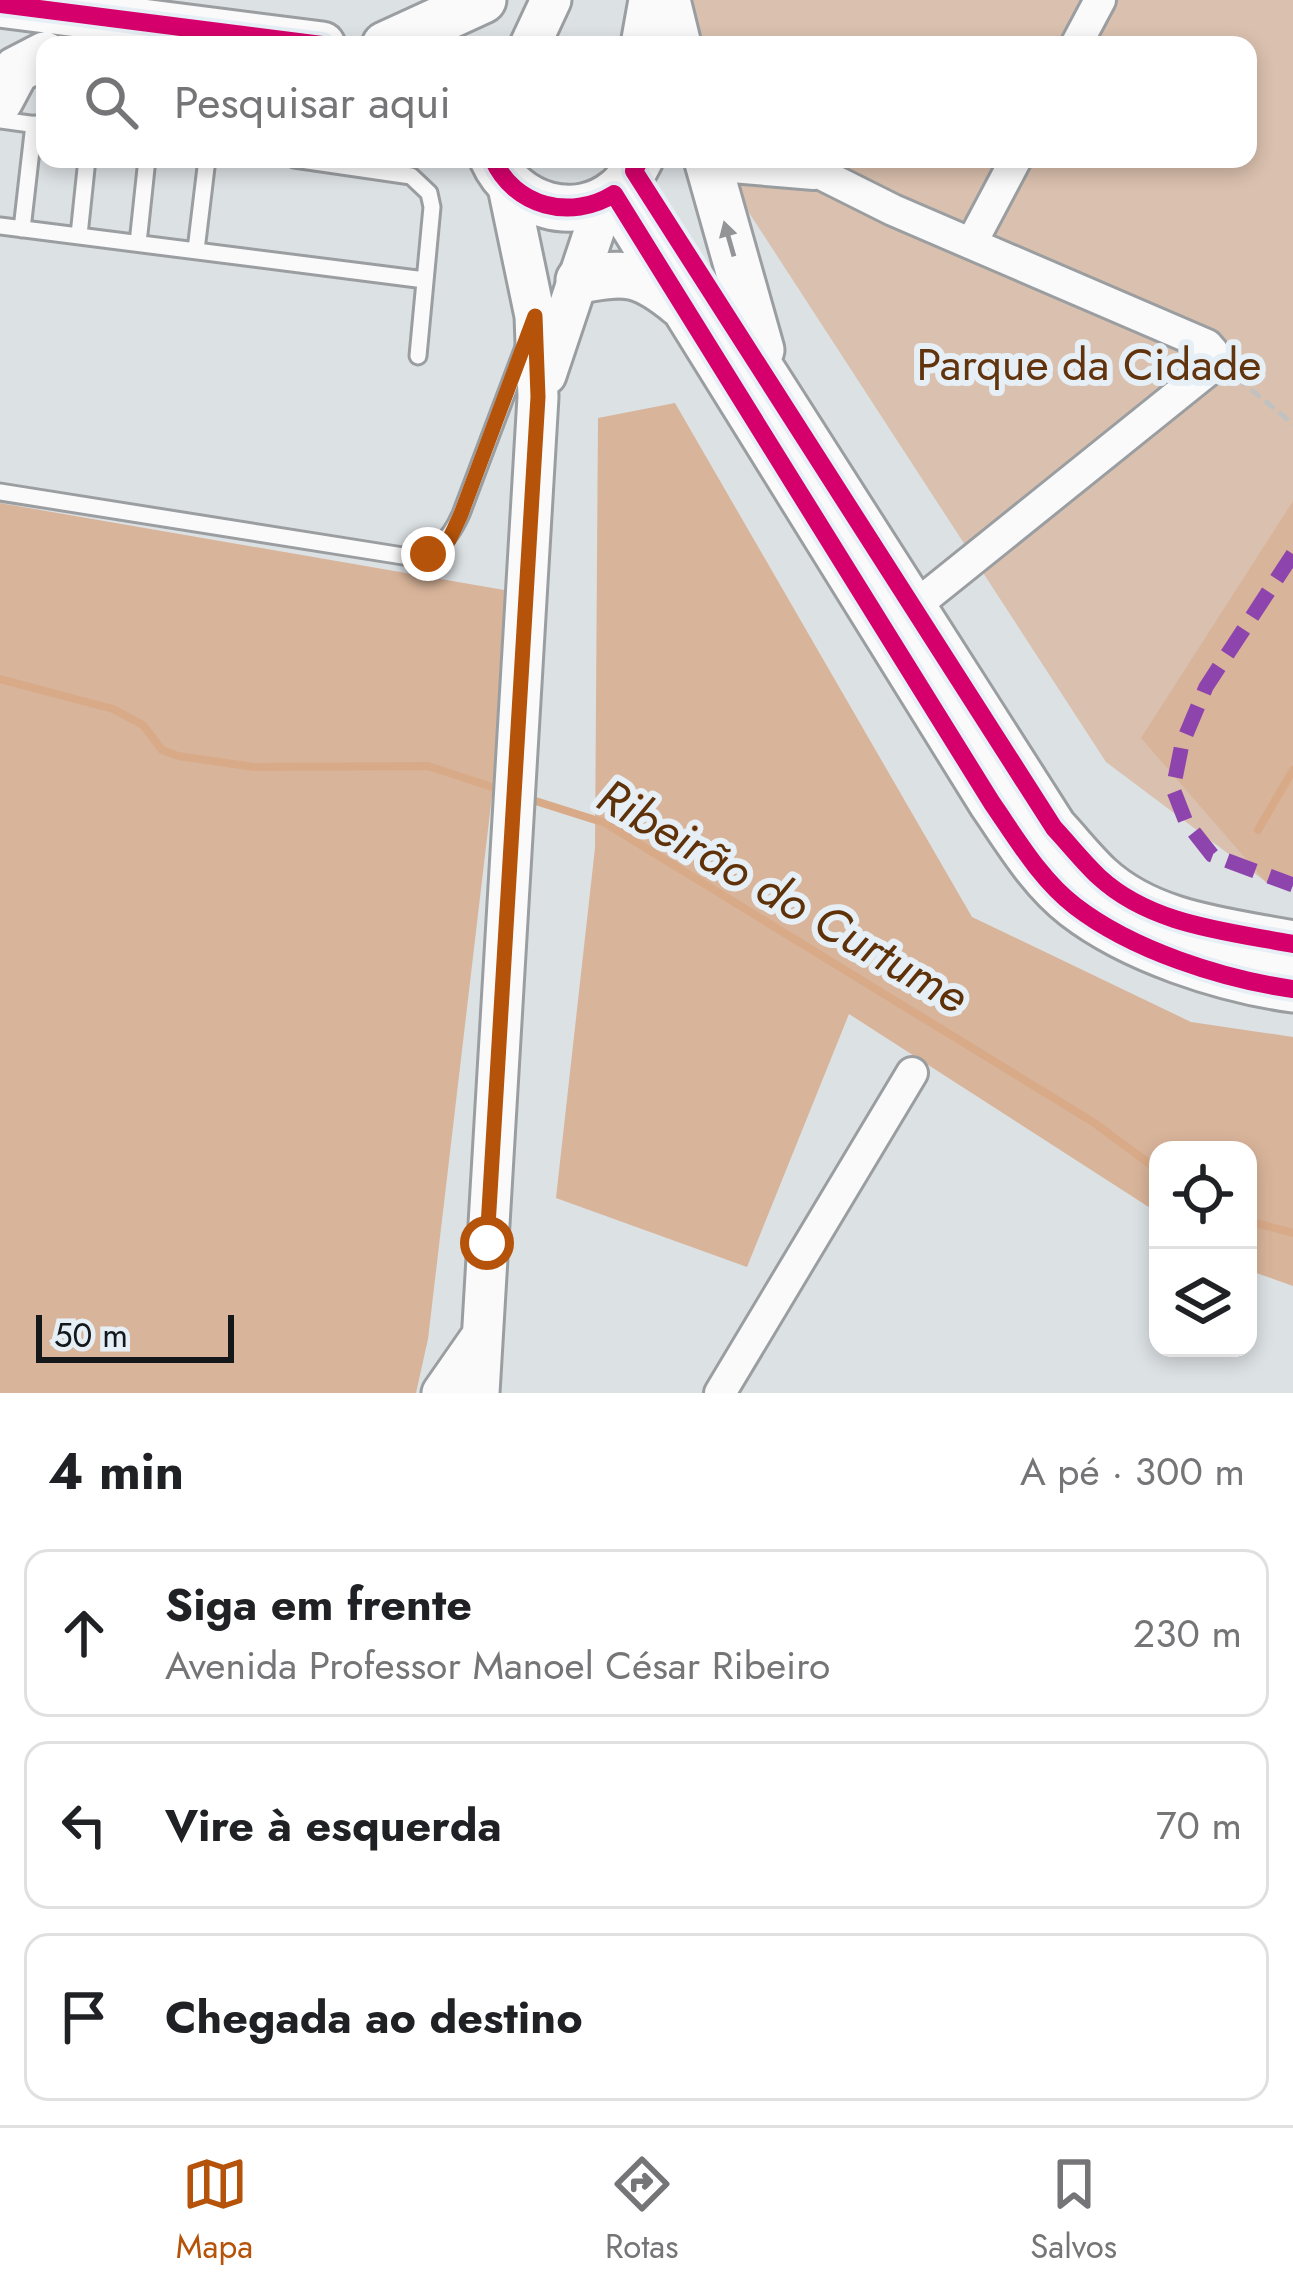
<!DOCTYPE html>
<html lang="pt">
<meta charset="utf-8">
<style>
body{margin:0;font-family:Jost,sans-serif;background:#f6f6f6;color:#202124}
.controls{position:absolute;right:36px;bottom:36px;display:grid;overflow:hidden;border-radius:24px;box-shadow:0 6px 18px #0003}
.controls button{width:108px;height:108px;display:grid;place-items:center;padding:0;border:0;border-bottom:3px solid #e0e0e0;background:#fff;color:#202124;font:60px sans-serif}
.scale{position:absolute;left:36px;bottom:30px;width:198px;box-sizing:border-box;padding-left:12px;border:6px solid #15181a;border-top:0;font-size:33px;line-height:42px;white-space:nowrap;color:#15181a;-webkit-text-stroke:9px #e6eff5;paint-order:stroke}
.stop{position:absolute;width:36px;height:36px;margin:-27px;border:9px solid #b45309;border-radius:50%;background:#fff}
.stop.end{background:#b45309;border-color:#fff;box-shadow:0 3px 12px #0008}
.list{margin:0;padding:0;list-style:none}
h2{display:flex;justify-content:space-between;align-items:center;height:156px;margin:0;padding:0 48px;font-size:51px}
h2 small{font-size:39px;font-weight:400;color:#757577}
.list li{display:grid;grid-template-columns:78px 1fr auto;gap:36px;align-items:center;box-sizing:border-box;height:168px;margin:0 24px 24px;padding:0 24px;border:3px solid #e0e0e0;border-radius:24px}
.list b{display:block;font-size:45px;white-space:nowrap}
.list p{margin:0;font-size:39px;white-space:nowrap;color:#757577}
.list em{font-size:39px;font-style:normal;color:#757577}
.icon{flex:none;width:66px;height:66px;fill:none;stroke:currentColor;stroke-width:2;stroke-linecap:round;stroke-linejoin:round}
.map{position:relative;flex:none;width:1293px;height:1393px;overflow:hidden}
.search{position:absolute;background:#fff;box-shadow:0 6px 18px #0003;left:36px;right:36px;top:36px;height:132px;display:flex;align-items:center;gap:30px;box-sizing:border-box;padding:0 42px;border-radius:24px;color:#757577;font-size:45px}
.sheet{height:732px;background:#fff}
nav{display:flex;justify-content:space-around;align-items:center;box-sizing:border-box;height:168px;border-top:3px solid #e0e0e0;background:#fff;font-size:33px;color:#757577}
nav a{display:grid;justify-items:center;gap:6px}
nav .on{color:#b45309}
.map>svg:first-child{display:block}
.green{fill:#dac0ae}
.forest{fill:#d8b49a}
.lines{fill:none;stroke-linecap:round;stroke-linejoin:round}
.stream{stroke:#d9aa88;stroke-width:8}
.service-casing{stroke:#9b9ea1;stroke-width:21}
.minor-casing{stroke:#9b9ea1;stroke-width:36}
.secondary-casing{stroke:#9b9ea1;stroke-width:45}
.primary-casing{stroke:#9b9ea1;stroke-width:51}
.path{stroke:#bfc1c2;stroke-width:4.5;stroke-dasharray:12 6;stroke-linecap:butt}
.service{stroke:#fafafb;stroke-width:15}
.minor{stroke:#fafafb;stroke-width:30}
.secondary{stroke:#fafafb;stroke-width:39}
.primary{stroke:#fafafb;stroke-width:45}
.quiet{stroke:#8e44ad;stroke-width:15;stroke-dasharray:30 15;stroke-linecap:butt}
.cycleway-casing{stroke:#e6eff5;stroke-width:26}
.cycleway{stroke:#d6006c;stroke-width:18}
.oneway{fill:#939496}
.route{stroke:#b45309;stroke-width:15}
.labels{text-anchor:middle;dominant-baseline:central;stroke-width:12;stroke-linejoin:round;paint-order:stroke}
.park-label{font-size:45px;fill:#62340e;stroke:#e6eff5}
.water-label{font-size:48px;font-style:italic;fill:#5e3109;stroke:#e6eff5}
</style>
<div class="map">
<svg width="1293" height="1393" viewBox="0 0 1293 1393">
<rect width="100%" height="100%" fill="#dce1e4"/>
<path class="green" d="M684,0H1293V887L1266,882L1106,762L746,208L732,159H1248V45H698Z"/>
<path class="forest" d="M675,403L972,917L1191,1022L1293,1037V1286L1248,1270V1150H1158V1213L849,1014L747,1267L556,1198L595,848L598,418Z
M1293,501V887L1266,882L1141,738Z
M0,503L516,592L428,1339L416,1393H0Z"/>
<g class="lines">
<path class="stream" d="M0,679L113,709L143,725L162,750L178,756L254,767L428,766L501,790
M526,798L605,823L1093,1122L1158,1170
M1258,830L1293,770
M1248,1221L1293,1233"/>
<defs>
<path id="service" d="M0,120L45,126
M294,159L411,176L429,193L432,207L418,356
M0,226L425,280
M22,229L34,124
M79,235L87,159
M138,243L147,159
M196,250L207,159
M0,492L403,556C436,553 448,543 461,514L524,347"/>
<path id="minor" d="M1076,45L1100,0
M791,159L893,210L1207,345L1213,352L1211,368L915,606
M708,165L814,174
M972,242L1016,159
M720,1393L912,1073"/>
<path id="secondary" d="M530,45L551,0
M641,45L649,0
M546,375L605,199
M442,1393L481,1337
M479,1393L538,397L535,316L507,182"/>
<path id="primary" d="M667,0L678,45
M0,4L322,45
M385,45L483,0
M0,100L16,70L45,55
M493,159C514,206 576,225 617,191C628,183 634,170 640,159
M707,159L761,350
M614,194L992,803C1017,839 1040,879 1075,906C1132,950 1222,979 1293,989
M579,280C628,271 641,272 680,304
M729,319L1054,828C1069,844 1083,862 1099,877C1151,925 1226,931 1293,944"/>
</defs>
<use href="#service" class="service-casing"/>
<use href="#minor" class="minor-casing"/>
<use href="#secondary" class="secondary-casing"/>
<use href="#primary" class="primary-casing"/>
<path class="path" d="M1237,378L1293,424"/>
<use href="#service" class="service"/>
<use href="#minor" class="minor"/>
<use href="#secondary" class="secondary"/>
<use href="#primary" class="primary"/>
<path class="quiet" d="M1293,554L1206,687L1182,744L1173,789L1186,822L1212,855L1293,885"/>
<defs>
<path id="cycleway" d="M0,4L322,45
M493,159C514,207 571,221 614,194L992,803C1017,839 1040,879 1075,906C1132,950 1222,979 1293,989
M640,159L634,171L1054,828C1069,844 1083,862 1099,877C1151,925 1226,931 1293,944"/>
</defs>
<use href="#cycleway" class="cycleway-casing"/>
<use href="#cycleway" class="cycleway"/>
</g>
<defs><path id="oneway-solid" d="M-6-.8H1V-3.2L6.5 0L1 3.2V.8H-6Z" transform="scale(3)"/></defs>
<use class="oneway" href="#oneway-solid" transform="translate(729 239) rotate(-106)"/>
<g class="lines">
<path class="route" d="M428,554L449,540L461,514L535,316L538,397L487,1243"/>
</g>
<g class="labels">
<g class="park-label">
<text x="1089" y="364">Parque da Cidade</text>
</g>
<g class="water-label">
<text transform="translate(783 896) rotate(30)">Ribeirão do Curtume</text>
</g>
</g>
</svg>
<div class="controls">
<button><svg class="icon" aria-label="locate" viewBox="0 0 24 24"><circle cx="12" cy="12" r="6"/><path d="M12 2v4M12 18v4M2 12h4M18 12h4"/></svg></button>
<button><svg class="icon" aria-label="layers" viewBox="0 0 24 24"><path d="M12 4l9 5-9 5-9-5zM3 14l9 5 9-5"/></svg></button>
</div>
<div class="scale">50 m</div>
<div class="stop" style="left:487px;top:1243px"></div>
<div class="stop end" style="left:428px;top:554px"></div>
<div class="search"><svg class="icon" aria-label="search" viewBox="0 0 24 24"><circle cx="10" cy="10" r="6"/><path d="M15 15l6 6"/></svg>Pesquisar aqui</div>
</div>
<section class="sheet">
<h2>4 min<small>A pé · 300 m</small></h2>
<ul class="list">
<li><svg class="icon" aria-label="ahead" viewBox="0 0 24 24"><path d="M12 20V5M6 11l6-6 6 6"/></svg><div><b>Siga em frente</b><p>Avenida Professor Manoel César Ribeiro</p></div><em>230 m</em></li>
<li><svg class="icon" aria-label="left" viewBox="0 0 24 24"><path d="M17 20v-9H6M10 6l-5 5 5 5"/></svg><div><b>Vire à esquerda</b></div><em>70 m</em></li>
<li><svg class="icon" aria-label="arrive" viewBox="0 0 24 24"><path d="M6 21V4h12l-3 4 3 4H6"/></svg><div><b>Chegada ao destino</b></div></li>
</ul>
</section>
<nav>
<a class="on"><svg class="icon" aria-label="map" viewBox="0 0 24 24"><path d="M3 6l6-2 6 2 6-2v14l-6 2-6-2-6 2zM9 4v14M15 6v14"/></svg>Mapa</a>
<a><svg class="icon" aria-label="directions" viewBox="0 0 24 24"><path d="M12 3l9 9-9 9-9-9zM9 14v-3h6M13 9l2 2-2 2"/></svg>Rotas</a>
<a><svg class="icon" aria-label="saved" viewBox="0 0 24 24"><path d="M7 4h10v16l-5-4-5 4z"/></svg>Salvos</a>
</nav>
